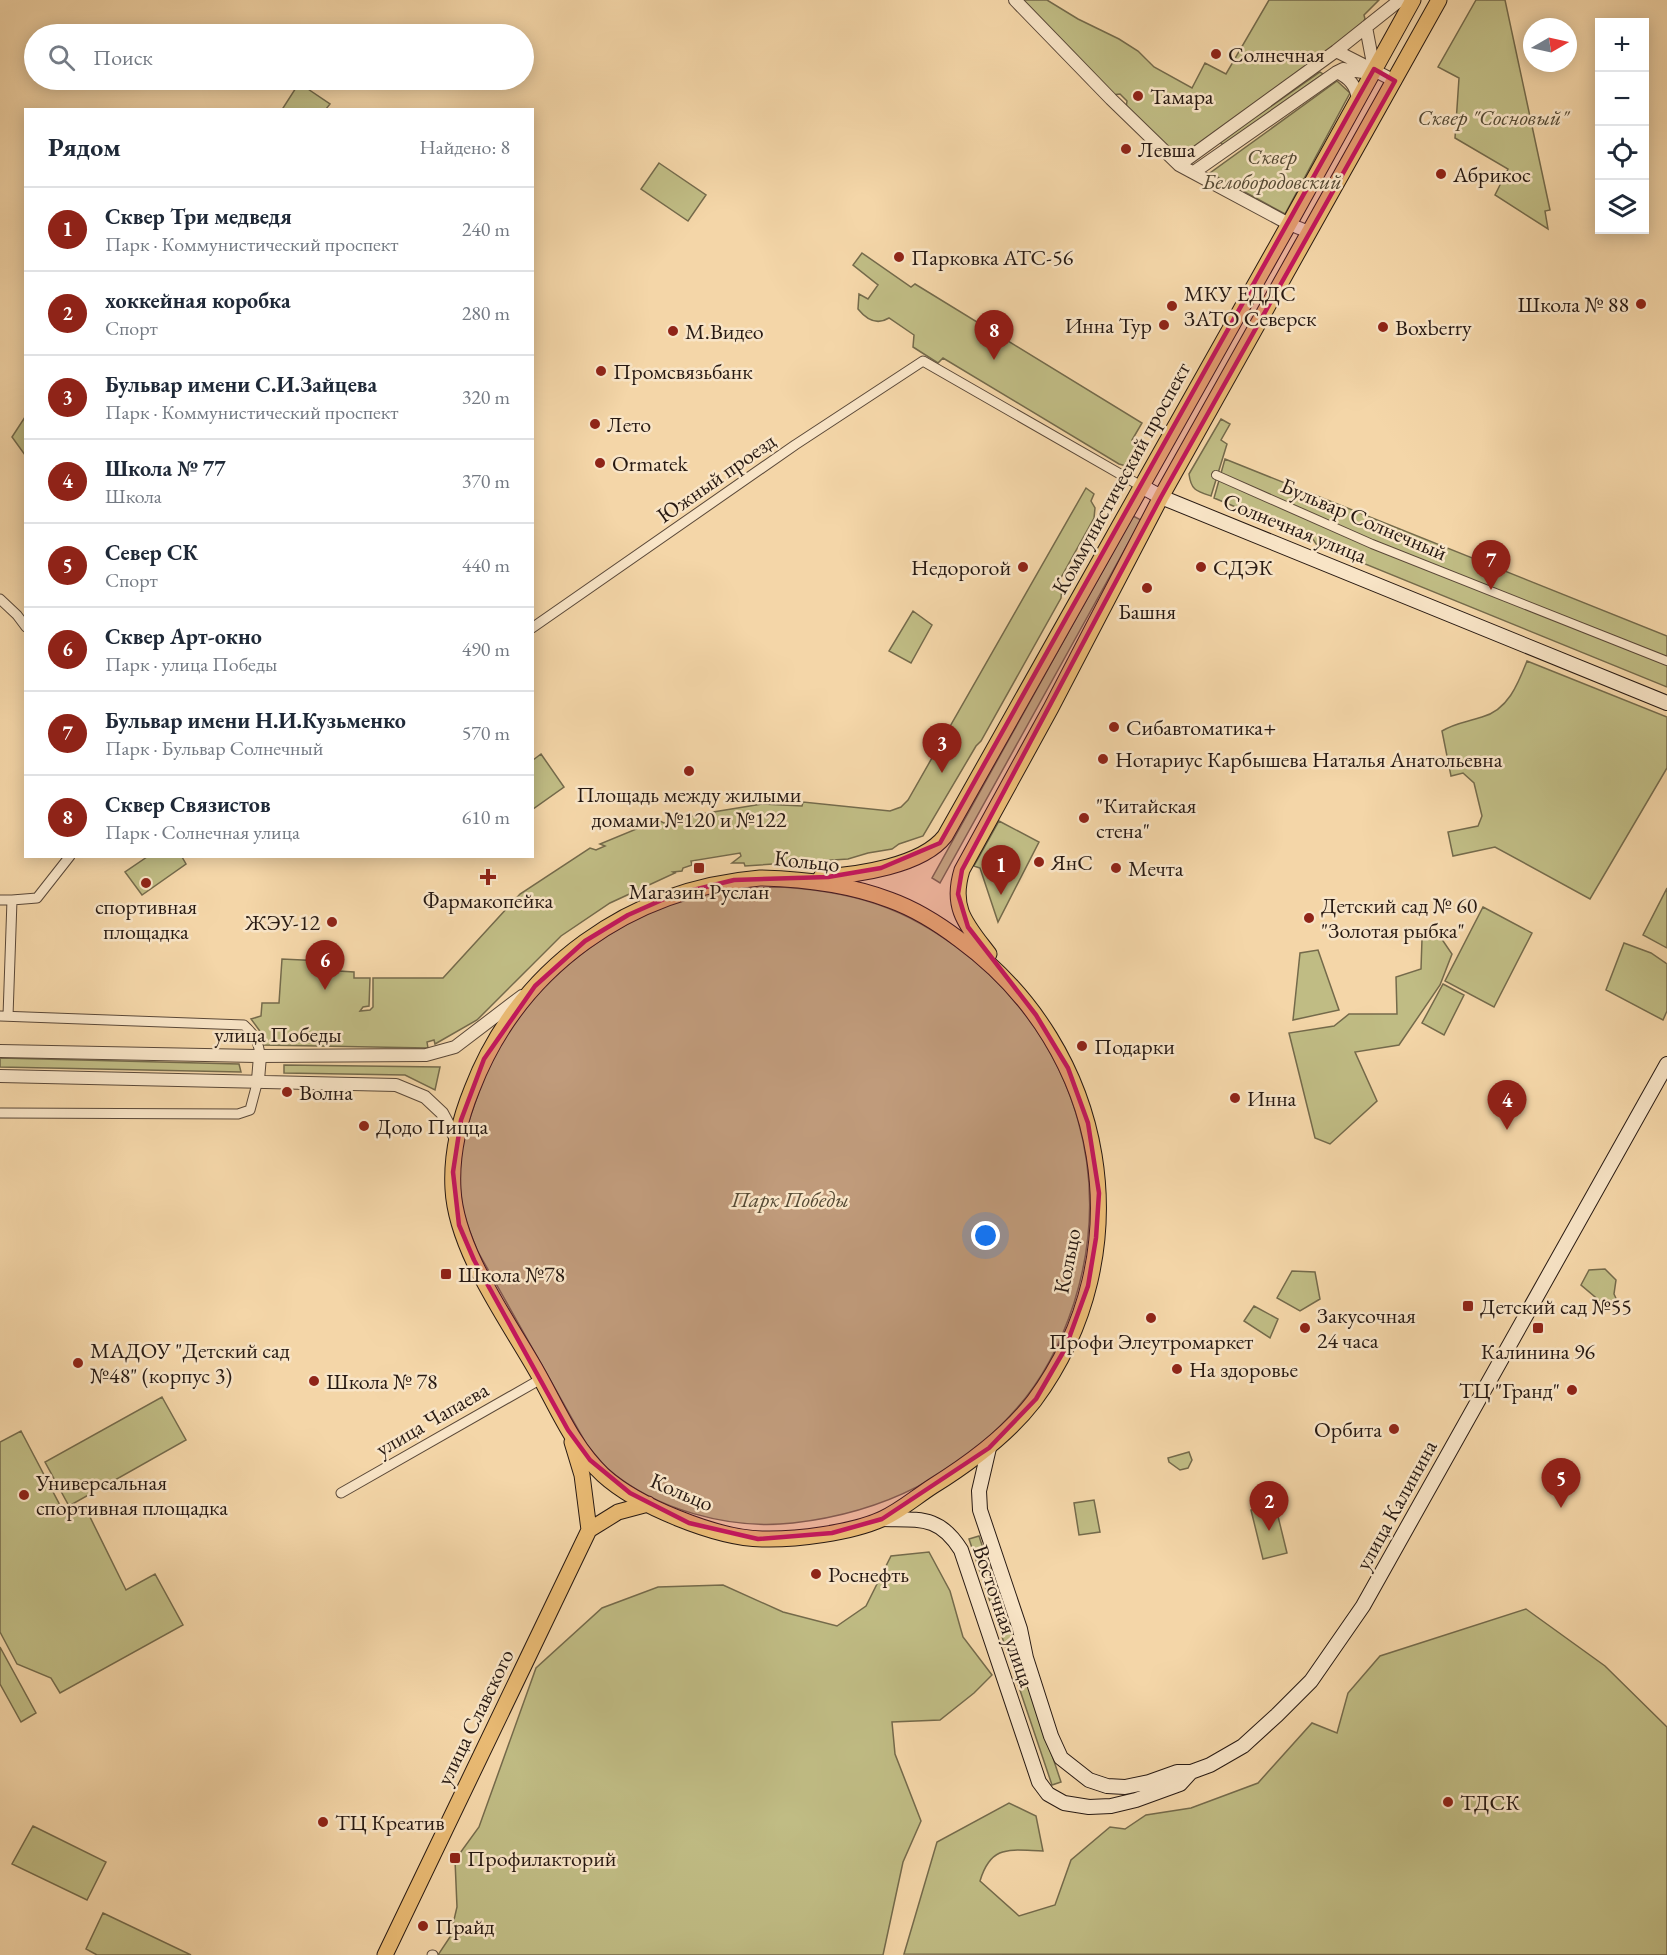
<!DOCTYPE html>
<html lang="ru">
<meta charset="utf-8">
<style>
body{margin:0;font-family:"EB Garamond",serif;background:#f2f2f3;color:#1f2937}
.controls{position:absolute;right:18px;top:18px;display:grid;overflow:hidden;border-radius:0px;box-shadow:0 3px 15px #0003}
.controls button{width:54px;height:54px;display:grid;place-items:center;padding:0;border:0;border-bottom:2px solid #e0e1e3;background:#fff;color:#1f2937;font:30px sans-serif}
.compass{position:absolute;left:1523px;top:18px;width:54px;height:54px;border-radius:50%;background:#fff;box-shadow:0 3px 15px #0003;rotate:81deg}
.you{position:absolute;left:986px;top:1236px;width:21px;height:21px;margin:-15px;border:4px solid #fff;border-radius:50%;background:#1a73e8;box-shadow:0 0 0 9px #1a73e833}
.badge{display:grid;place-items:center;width:39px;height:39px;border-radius:50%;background:#8f2418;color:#fff;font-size:20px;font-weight:700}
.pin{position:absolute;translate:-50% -50px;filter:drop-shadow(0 2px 3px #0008)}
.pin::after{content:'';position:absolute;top:32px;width:21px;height:18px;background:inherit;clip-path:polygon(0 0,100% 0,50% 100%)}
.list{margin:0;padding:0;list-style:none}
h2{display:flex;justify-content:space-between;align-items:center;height:78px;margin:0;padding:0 24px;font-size:26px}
h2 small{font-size:20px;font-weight:400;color:#747a83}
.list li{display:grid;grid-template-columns:39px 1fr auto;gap:18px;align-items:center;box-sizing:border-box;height:84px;padding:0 24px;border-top:2px solid #e0e1e3}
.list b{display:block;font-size:22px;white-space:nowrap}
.list p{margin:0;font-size:20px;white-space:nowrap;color:#747a83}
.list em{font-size:20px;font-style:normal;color:#747a83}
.icon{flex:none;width:33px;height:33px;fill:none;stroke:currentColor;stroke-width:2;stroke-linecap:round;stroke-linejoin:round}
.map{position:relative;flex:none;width:1667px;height:1955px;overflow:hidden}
.search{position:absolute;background:#fff;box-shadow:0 3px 15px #0003;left:24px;top:24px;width:510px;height:66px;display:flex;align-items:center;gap:15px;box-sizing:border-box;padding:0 21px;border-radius:33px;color:#747a83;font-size:22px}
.panel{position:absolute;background:#fff;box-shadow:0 3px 15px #0003;left:24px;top:108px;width:510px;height:750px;border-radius:0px}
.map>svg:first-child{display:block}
.green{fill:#c0bc84;stroke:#746a4b;stroke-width:1.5}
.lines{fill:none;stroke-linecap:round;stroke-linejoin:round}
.pedestrian-casing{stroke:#5a4838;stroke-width:10}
.minor-casing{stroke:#5a4838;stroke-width:11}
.tertiary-casing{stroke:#5a4838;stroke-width:14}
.secondary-casing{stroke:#271912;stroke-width:16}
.primary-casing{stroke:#271912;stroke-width:17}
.pedestrian{stroke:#f8e4c6;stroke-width:8}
.minor{stroke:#f8e4c6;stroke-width:9}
.tertiary{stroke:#f8e4c6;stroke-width:12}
.secondary{stroke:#f8e4c6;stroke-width:14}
.primary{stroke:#eabb74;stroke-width:15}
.marked{fill:#c2185b;fill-opacity:0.2;stroke:#c2185b;stroke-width:4.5;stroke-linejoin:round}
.poi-dot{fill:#8f2418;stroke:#f8e4c6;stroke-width:2}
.labels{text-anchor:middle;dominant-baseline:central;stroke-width:5;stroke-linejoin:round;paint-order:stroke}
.poi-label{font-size:22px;fill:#271912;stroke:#f8e4c6;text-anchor:start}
.park-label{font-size:22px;font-style:italic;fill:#554a34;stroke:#f8e4c6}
.street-label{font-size:22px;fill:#271912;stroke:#f8e4c6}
</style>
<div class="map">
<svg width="1667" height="1955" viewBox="0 0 1667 1955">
<rect width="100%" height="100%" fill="#f4d6a8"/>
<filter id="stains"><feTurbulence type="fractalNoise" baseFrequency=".00333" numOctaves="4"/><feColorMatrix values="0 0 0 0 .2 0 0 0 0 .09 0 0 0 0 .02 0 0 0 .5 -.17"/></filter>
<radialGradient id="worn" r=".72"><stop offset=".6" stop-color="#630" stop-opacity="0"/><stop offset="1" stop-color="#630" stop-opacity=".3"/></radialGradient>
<path class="green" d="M1021,0H1047L1078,19L1119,39L1138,51L1154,67L1192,88L1205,63L1226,74L1269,0H1379L1364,15L1365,19L1359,29L1186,154L1173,153L1126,108L1127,101L1120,94L1111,95Z
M1476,0H1505L1550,210L1545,211L1548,229L1495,195L1508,169L1455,138L1459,78L1438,67Z
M1320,72L1323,74L1223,145L1220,142Z
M1337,81L1350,93L1285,214L1210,173Z
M299,83L330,104L326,109L286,110L283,108Z
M659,163L706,195L688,221L641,189Z
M862,253L911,287L915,284L1142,423L1132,440L1145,448L1140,457L1126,466L1119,464L943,358L938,363L913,347L914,335L889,318C876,326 866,319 858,309L859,294L868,299L878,285L853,265Z
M25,417V455L12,437Z
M1221,419L1230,424L1221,440L1227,444L1211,496C1196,491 1191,490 1189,474Z
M1225,459L1667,636V687L1316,544L1313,539L1214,498Z
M1086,488L1094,494L1091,501L1095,508L1094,518L1058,583L1062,586L1061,598L981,741L976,746L923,836L899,844L892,849L868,853L848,859L745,866L744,863H732L741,856L740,853L691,861L692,865L683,868L682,871L673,872L675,873L610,903L561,936L477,1020L435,1044L434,1040L427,1042L428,1048L262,1045V1034L251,1019L261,1016L262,1003H279L282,959L323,961V970L354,972V978H370L369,1006L363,1007L360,1011L370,1010L373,1007V978H443L520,894L590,848L596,850L605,846L600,844L658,820L664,823L707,813L762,804L802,806L803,802L890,811L901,807L908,800Z
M1133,516L1141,520L940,883L932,878Z
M913,611L932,625L911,663L889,651Z
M1527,661L1667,717V768L1590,899L1495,847L1453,856L1448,832L1478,826L1482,816L1474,783L1463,773L1451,776L1442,731C1455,723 1467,722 1482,717C1508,710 1518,684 1527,661Z
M541,754L564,787L533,809V760Z
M999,821L1039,842L998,922L980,868L974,866Z
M147,857H182L186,864L142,895L125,872Z
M782,887C863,892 917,912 979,965C1077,1051 1113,1179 1074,1303C1062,1340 1043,1379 1017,1408C958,1476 881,1513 793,1523C730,1530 655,1510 607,1468C600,1461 594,1453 587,1445L477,1250C468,1228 459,1204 459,1180C458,1152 467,1126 476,1100C481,1086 485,1071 492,1058C532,985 601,928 679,901C712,890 748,888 782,887Z
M1667,888V948L1643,935Z
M1483,907L1532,933L1494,1007L1445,981Z
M1439,935L1452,954L1440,985L1399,1045L1355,1052L1377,1101L1330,1144L1315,1138L1289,1033L1334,1026L1349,1014H1397L1396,977L1421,969L1422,939Z
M1624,943L1651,953L1667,964V1011L1663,1020L1606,990Z
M1318,950L1339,1010L1293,1020L1300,953Z
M1443,984L1464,995L1444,1035L1422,1023Z
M0,1058L239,1064L241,1072L0,1067Z
M284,1065L440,1067L435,1090L405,1075L284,1073Z
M1605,1269L1616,1280L1614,1294L1619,1305L1615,1309L1607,1307L1581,1285L1589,1270Z
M1292,1271L1315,1272L1320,1299L1300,1311L1277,1298Z
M1254,1306L1278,1319L1270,1338L1244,1321Z
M162,1397L186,1440L69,1506L45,1462Z
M21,1431L61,1507L88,1513L126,1590L155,1574L183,1625L60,1693L51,1678L17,1664L0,1632V1442Z
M1189,1452L1192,1460L1188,1468L1180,1470L1169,1462L1168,1458Z
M1094,1500L1100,1532L1079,1535L1074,1503Z
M1275,1504L1287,1553L1263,1559L1251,1510Z
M979,1536L1061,1782L1052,1785L969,1539Z
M929,1552L950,1591L963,1637L992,1675L974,1693L940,1720L892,1722L895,1754L921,1821L903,1862L883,1955H438L450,1937L457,1907L455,1860L479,1827L536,1668L602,1608L658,1587L723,1585L783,1612L837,1626L866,1606L891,1556Z
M1526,1609L1605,1666L1667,1727V1955L904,1954L937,1842L1009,1803L1036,1816L1043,1851C1010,1850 991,1844 980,1881L1019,1916L1055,1905L1071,1860L1110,1827L1125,1829L1146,1815L1191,1808L1258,1783L1312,1723L1337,1733L1348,1693L1380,1656Z
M0,1647L36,1713L21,1722L0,1684Z
M33,1826L106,1862L87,1900L12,1864Z
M103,1913L191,1955H97L86,1949Z"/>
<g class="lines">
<defs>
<path id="pedestrian" d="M1216,475L1372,544L1667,661"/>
<path id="minor" d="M0,599L17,615L26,627
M532,628L795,445L923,361L1141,486
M0,900H12L8,1016
M12,900L37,898L70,856
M0,1016L244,1025C254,1034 259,1042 260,1056
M0,1113L238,1114L250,1110L258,1080
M341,1493L541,1379
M432,1955H433"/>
<path id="tertiary" d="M1015,0L1111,99L1179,165L1289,224L1309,232
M1366,27L1374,69
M1336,51L1395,81
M1337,72C1349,78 1356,85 1358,99
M1179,165L1336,51L1400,0
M1194,172L1337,72L1343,69L1363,72L1374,69
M0,1051L260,1056L426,1055L455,1047L522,996
M0,1076L396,1085L425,1097L442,1113L456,1139
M258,1080L260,1056"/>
<path id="secondary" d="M1141,486L1161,497L1667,703
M989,1448L979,1491L980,1510L1020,1629L1026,1658L1051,1736L1061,1758L1089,1780L1107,1786L1125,1787L1149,1782L1177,1772H1191
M882,1519C920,1520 939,1515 961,1550L1039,1782L1048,1794L1064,1803L1089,1807L1111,1806L1136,1800L1180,1784L1191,1772L1210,1765L1243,1746L1277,1715L1311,1681L1363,1606L1667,1064"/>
<path id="primary" d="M821,877C857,875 922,866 945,836L1289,224L1413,0
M760,878C804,879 848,884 890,900C915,909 939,924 960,940C1109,1049 1144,1252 1034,1401C1007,1436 970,1463 933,1486C916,1497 900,1511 882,1519C851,1533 795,1540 762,1539C716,1538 637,1506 603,1475C573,1447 557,1407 537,1372C507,1319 456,1250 453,1189C451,1154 459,1121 472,1089C519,967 630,889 760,878Z
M989,954C967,925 950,909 962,870L1051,708L1161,497L1439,0
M572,1442L582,1475L589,1530
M589,1530L618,1512L648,1504
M385,1955L589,1530"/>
</defs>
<use href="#pedestrian" class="pedestrian-casing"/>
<use href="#minor" class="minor-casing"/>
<use href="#tertiary" class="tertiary-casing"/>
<use href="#secondary" class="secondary-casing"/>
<use href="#primary" class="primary-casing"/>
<use href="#pedestrian" class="pedestrian"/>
<use href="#minor" class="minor"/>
<use href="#tertiary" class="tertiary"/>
<use href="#secondary" class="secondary"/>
<use href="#primary" class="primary"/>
</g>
<path class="marked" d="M1374,69L1395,81L1161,497L962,870L958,894L968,927L1036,1015L1068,1068L1088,1123L1099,1193L1096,1238L1088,1286L1065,1349L1036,1399L989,1448L882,1519L832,1533L758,1539L689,1523L630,1493L590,1460L568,1430L474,1260L459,1225L453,1172L461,1120L484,1059L535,986L585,941L628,915L673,895L734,880L828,877L881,868L940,843Z"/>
<g class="poi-dot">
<circle cx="1216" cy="54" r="6"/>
<circle cx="1138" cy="96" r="6"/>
<circle cx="1126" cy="149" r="6"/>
<circle cx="1441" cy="174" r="6"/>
<circle cx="899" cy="257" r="6"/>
<circle cx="1641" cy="304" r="6"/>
<circle cx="1172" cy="306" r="6"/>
<circle cx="1164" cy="325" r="6"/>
<circle cx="1383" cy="327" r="6"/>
<circle cx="673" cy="331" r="6"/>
<circle cx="601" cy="371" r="6"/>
<circle cx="595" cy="424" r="6"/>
<circle cx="600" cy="463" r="6"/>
<circle cx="1023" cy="567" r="6"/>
<circle cx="1201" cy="567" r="6"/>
<circle cx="1147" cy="588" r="6"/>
<circle cx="1114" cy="727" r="6"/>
<circle cx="1103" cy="759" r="6"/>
<circle cx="689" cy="771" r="6"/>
<circle cx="1084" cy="818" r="6"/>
<circle cx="1039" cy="862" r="6"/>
<rect x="693" y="862" width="12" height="12" rx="3"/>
<circle cx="1116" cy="868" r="6"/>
<path d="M485 868h6v6h6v6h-6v6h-6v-6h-6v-6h6z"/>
<circle cx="146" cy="883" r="6"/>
<circle cx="1309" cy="918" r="6"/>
<circle cx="332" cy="922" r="6"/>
<circle cx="1082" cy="1046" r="6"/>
<circle cx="287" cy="1092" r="6"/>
<circle cx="1235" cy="1098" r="6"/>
<circle cx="364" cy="1126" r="6"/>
<rect x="440" y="1268" width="12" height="12" rx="3"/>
<rect x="1462" y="1300" width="12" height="12" rx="3"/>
<circle cx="1151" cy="1318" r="6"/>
<circle cx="1305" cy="1328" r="6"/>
<rect x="1532" y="1322" width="12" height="12" rx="3"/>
<circle cx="78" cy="1363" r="6"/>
<circle cx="1177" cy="1369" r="6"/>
<circle cx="314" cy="1381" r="6"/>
<circle cx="1572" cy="1390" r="6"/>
<circle cx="1394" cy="1429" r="6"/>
<circle cx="24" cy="1495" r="6"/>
<circle cx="816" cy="1574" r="6"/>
<circle cx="1448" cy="1802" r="6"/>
<circle cx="323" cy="1822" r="6"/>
<rect x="449" y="1852" width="12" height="12" rx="3"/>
<circle cx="423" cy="1926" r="6"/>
</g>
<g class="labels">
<g class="poi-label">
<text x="1228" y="54">Солнечная</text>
<text x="1150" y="96">Тамара</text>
<text x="1138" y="149">Левша</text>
<text x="1453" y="174">Абрикос</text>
<text x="911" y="257">Парковка АТС-56</text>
<text x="1184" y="293">МКУ ЕДДС<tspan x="1184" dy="25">ЗАТО Северск</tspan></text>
<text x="1629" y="304" text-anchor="end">Школа № 88</text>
<text x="1152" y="325" text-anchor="end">Инна Тур</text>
<text x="1395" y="327">Boxberry</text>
<text x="685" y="331">М.Видео</text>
<text x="613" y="371">Промсвязьбанк</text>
<text x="607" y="424">Лето</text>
<text x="612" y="463">Ormatek</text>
<text x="1011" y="567" text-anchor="end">Недорогой</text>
<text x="1213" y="567">СДЭК</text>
<text x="1147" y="611" text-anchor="middle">Башня</text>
<text x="1126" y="727">Сибавтоматика+</text>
<text x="1115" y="759">Нотариус Карбышева Наталья Анатольевна</text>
<text x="689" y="794" text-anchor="middle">Площадь между жилыми<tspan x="689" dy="25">домами №120 и №122</tspan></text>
<text x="1096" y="805">"Китайская<tspan x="1096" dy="25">стена"</tspan></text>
<text x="1051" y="862">ЯнС</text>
<text x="1128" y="868">Мечта</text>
<text x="699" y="891" text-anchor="middle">Магазин Руслан</text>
<text x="488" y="900" text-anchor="middle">Фармакопейка</text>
<text x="1321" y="905">Детский сад № 60<tspan x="1321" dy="25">"Золотая рыбка"</tspan></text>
<text x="146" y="906" text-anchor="middle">спортивная<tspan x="146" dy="25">площадка</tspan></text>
<text x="320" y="922" text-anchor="end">ЖЭУ-12</text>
<text x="1094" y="1046">Подарки</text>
<text x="299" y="1092">Волна</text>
<text x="1247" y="1098">Инна</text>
<text x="376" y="1126">Додо Пицца</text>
<text x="458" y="1274">Школа №78</text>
<text x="1480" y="1306">Детский сад №55</text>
<text x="1317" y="1315">Закусочная<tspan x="1317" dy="25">24 часа</tspan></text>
<text x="1151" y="1341" text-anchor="middle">Профи Элеутромаркет</text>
<text x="90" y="1350">МАДОУ "Детский сад<tspan x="90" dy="25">№48" (корпус 3)</tspan></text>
<text x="1538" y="1351" text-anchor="middle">Калинина 96</text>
<text x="1189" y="1369">На здоровье</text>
<text x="326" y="1381">Школа № 78</text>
<text x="1560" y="1390" text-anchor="end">ТЦ "Гранд"</text>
<text x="1382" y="1429" text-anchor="end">Орбита</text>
<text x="36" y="1482">Универсальная<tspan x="36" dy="25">спортивная площадка</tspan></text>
<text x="828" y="1574">Роснефть</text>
<text x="1460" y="1802">ТДСК</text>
<text x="335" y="1822">ТЦ Креатив</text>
<text x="467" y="1858">Профилакторий</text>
<text x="435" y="1926">Прайд</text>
</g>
<g class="park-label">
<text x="1493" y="117">Сквер "Сосновый"</text>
<text x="1272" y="156">Сквер<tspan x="1272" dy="25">Белобородовский</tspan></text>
<text x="790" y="1199">Парк Победы</text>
</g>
<g class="street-label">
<text transform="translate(716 478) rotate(-35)">Южный проезд</text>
<text transform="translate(1121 478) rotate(-61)">Коммунистический проспект</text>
<text transform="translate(1364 519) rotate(23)">Бульвар Солнечный</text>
<text transform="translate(1295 528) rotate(22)">Солнечная улица</text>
<text transform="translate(807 861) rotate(6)">Кольцо</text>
<text x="278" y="1034">улица Победы</text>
<text transform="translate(1067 1261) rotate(-79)">Кольцо</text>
<text transform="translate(432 1419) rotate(-30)">улица Чапаева</text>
<text transform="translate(682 1492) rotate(23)">Кольцо</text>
<text transform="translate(1396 1505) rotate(-61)">улица Калинина</text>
<text transform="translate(1004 1616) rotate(71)">Восточная улица</text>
<text transform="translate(475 1717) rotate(-64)">улица Славского</text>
</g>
</g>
<rect width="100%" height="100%" filter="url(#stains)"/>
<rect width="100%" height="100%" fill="url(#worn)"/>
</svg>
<div class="controls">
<button>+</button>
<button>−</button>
<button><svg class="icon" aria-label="locate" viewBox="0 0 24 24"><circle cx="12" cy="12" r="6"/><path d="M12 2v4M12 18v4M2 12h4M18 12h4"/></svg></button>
<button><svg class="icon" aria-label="layers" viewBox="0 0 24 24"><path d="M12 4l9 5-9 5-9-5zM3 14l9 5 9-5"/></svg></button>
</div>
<svg class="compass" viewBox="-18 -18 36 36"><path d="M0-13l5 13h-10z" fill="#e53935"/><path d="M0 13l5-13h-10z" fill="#747a83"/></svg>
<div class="you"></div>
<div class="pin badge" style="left:1001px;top:895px">1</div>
<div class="pin badge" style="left:1269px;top:1531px">2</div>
<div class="pin badge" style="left:942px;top:773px">3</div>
<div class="pin badge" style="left:1507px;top:1130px">4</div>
<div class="pin badge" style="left:1561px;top:1508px">5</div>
<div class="pin badge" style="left:325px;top:990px">6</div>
<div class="pin badge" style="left:1491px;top:590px">7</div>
<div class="pin badge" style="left:994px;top:360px">8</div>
<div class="search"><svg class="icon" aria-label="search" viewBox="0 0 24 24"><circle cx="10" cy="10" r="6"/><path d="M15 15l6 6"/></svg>Поиск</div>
<section class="panel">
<h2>Рядом<small>Найдено: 8</small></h2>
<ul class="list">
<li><span class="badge">1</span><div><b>Сквер Три медведя</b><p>Парк · Коммунистический проспект</p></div><em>240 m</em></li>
<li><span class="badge">2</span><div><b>хоккейная коробка</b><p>Спорт</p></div><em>280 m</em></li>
<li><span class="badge">3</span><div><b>Бульвар имени С.И.Зайцева</b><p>Парк · Коммунистический проспект</p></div><em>320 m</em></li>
<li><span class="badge">4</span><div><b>Школа № 77</b><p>Школа</p></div><em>370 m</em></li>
<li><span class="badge">5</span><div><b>Север СК</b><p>Спорт</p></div><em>440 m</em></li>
<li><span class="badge">6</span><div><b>Сквер Арт-окно</b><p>Парк · улица Победы</p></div><em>490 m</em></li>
<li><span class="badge">7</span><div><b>Бульвар имени Н.И.Кузьменко</b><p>Парк · Бульвар Солнечный</p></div><em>570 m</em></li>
<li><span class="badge">8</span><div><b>Сквер Связистов</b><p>Парк · Солнечная улица</p></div><em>610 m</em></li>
</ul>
</section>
</div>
